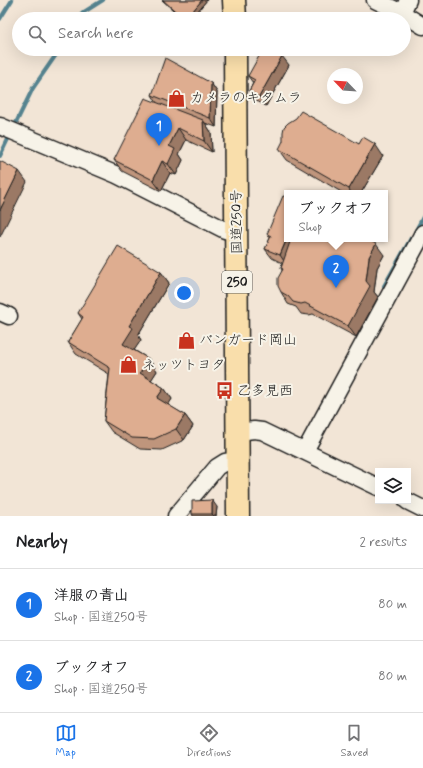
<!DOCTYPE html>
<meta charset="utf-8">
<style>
body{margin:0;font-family:Mynerve,"Klee One",sans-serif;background:#f2f2f2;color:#202124}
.controls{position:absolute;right:12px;bottom:12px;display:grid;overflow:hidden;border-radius:0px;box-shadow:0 4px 16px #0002}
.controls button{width:36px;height:36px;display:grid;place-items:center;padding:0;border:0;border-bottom:1px solid #e0e0e0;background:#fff;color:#202124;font:20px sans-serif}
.compass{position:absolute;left:327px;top:68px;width:36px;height:36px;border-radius:50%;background:#fff;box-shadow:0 4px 16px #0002;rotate:295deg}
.you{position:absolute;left:184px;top:293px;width:14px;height:14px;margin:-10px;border:3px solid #fff;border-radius:50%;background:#1a73e8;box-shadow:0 0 0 6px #1a73e833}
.badge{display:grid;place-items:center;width:26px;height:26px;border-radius:50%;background:#1a73e8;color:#fff;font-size:13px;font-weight:700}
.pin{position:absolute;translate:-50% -33px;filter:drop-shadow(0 1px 2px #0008)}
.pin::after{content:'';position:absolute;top:21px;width:14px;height:12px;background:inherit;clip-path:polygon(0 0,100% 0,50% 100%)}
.popup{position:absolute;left:284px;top:190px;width:104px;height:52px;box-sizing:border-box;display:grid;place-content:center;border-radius:0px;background:#fff;filter:drop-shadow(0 1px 3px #0005);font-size:13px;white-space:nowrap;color:#757577}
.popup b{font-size:15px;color:#202124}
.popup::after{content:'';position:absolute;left:50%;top:100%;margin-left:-8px;border:8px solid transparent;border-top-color:#fff}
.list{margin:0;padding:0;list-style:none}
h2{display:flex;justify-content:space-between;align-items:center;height:52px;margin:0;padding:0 16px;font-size:17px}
h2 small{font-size:13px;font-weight:400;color:#757577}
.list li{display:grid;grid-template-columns:26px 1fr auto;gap:12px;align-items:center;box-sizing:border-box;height:72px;padding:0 16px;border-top:1px solid #e0e0e0}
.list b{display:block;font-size:15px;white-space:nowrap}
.list p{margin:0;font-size:13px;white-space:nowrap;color:#757577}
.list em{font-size:13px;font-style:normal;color:#757577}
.icon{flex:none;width:22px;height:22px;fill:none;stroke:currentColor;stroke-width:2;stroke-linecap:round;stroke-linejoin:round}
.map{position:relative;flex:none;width:423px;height:516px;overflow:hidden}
.search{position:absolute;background:#fff;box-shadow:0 4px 16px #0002;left:12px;right:12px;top:12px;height:44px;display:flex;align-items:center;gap:10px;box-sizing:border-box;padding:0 14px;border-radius:22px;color:#757577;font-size:15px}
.sheet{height:196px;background:#fff}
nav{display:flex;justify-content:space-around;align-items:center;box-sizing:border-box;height:56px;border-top:1px solid #e0e0e0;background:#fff;font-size:11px;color:#757577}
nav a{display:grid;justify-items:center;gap:2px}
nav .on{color:#1a73e8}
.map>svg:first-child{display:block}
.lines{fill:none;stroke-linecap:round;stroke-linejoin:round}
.stream{stroke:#55838f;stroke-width:4}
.minor-casing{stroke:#1c1c1c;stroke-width:19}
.highway-casing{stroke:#1c1c1c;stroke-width:25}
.minor{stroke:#f7f3e8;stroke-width:16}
.highway{stroke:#f9deab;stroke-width:22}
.wall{fill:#bf957c;stroke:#1c1c1c}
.shaded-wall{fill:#9b7965;stroke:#1c1c1c}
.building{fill:#dead90;stroke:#1c1c1c}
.labels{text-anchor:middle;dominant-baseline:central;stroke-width:4;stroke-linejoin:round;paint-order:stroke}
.shield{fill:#f7f3e8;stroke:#5e5c59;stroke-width:1}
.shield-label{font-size:13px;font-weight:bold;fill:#1c1c1c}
.poi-label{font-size:14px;fill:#1c1c1c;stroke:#f7f3e8;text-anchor:start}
.street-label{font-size:14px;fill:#1c1c1c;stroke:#f7f3e8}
</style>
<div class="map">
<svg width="423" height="516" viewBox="0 0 423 516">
<rect width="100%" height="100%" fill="#f2e5d6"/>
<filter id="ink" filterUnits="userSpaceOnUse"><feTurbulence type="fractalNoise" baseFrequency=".025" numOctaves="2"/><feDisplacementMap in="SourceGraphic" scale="8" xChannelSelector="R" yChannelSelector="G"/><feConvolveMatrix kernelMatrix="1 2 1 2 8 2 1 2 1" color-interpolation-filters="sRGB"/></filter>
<g filter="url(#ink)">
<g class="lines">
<path class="stream" d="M0,19L12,0
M77,19L84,12L103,0
M14,127L33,88L60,49
M0,156L10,135
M415,232L423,217
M384,286L411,238"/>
<defs>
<path id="minor" d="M375,0L402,13L423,26
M402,13L408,0
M0,126L117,175L225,230L237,233
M0,312L9,316
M238,432L254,430L262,431L378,487
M305,451L423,233
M407,501L423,509
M176,516L217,467L225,462L238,460"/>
<path id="highway" d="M234,0L235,19
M235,49L238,516"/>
</defs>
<use href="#minor" class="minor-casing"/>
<use href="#highway" class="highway-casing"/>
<use href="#minor" class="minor"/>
<use href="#highway" class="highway"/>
</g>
<path class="wall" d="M162,0H207L191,19H183Z
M289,65L266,106L255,100L249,91L253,83L248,76Z
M211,83L217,92L216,127L205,123L211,132L212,152L186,140L179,154L183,160L176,175L170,173L161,191L122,171L114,160L157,103L152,95Z
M359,144L383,156L361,193H343L287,160L279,149Z
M267,234L384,255L377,268L374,292L378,297L356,337L313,314L309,315L301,314L296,307L288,304L281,292L282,270L281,268L282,263L272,258L265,249L270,238Z
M161,272L169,283L138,335L141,340L134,350L149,359L157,371L151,380L164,388L172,399L168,405L185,415L193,426L184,440L162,450L140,449L112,432L104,421L109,374L76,354L68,342L82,319L78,313Z
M217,507L216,516H193L192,514Z"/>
<path class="shaded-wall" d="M202,0H207L191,19H186Z
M282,56L289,65L266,106L259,97Z
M211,83L217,92L216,127L210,118Z
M203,120L211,132L212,152L204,141Z
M178,128L186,140L179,154L183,160L176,175L168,164L169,146Z
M375,144L383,156L361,193H351L349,189Z
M162,161L170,173L161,191L153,180Z
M19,171L27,182L0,237V210Z
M287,239H297L286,264L280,255Z
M376,244L384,255L377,268L374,292L378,297L356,337L348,326L366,281L369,257Z
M161,272L169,283L138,335L141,340L131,355L123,344L129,326Z
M149,359L157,371L148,385L140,373Z
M164,388L172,399L165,410L157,398Z
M185,415L193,426L184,440L176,429Z
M212,500L217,507L216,516H214L212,514Z"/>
<path class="building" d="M163,0H202L186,19H184Z
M263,49H270L282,56L259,97L249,91L255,80L248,76Z
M165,58L211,83L210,118L152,95Z
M145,98L203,120L204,141L178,128L169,146L175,149L168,164L162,161L153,180L114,160Z
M301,111L359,144L363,137L375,144L349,189L279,149L283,141V132L284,127L288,123L296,118Z
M0,161L19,171L0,210Z
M283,196L287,197V238L280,255L265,249L271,236L267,234Z
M291,239H367L376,244L369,257L366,281L370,286L348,326L305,303L301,304L293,302L288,296L281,292L278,286V278L283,269L281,268Z
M118,246L161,272L129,326L133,328L123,344L149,359L140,373L164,388L157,398L185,415L176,429L154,439L132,438L104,421L110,368L68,342L83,317L78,313Z
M212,500V514H192V501Z"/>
</g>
<defs>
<symbol id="shop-bare" viewBox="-9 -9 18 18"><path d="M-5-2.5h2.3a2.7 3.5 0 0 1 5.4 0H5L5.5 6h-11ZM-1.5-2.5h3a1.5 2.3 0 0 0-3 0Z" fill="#c8321e" stroke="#f7f3e8" stroke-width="2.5" paint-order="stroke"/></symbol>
<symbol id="bus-bare" viewBox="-9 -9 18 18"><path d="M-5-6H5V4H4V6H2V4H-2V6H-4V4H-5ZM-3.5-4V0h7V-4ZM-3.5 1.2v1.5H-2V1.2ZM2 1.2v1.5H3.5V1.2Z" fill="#c8321e" stroke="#f7f3e8" stroke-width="2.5" paint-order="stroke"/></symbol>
</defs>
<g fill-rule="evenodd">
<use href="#shop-bare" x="164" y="86" width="25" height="25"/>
<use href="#shop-bare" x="174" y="328" width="25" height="25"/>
<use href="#shop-bare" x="116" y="352" width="25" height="25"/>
<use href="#bus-bare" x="212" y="378" width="25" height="25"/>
</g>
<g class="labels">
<rect class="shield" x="222" y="271" width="30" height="22" rx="3"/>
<g class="shield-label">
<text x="237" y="282">250</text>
</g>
<g class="poi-label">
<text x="190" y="98">カメラのキタムラ</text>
<text x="199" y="340">バンガード岡山</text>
<text x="142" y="365">ネッツトヨタ</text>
<text x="237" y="391">乙多見西</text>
</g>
<g class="street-label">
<text transform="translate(237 222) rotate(-91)">国道250号</text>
</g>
</g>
</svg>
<div class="controls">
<button><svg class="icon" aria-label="layers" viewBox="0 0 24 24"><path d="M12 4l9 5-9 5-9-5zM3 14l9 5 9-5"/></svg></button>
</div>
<svg class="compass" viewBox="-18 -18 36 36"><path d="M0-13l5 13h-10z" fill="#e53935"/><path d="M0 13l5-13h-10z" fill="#757577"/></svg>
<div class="you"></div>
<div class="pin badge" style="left:159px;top:146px">1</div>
<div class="pin badge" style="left:336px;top:288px">2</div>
<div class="popup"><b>ブックオフ</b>Shop</div>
<div class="search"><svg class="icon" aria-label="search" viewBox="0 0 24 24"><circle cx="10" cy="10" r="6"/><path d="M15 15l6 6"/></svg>Search here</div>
</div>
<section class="sheet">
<h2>Nearby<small>2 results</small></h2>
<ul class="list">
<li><span class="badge">1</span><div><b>洋服の青山</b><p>Shop · 国道250号</p></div><em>80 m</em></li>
<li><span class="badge">2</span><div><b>ブックオフ</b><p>Shop · 国道250号</p></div><em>80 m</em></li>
</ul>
</section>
<nav>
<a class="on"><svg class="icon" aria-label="map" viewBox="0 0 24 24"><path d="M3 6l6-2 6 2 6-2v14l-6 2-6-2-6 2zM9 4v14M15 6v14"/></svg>Map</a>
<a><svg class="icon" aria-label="directions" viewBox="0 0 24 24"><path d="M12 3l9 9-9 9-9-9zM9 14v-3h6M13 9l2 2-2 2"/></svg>Directions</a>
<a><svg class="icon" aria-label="saved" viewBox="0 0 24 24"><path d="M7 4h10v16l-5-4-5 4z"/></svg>Saved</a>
</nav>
